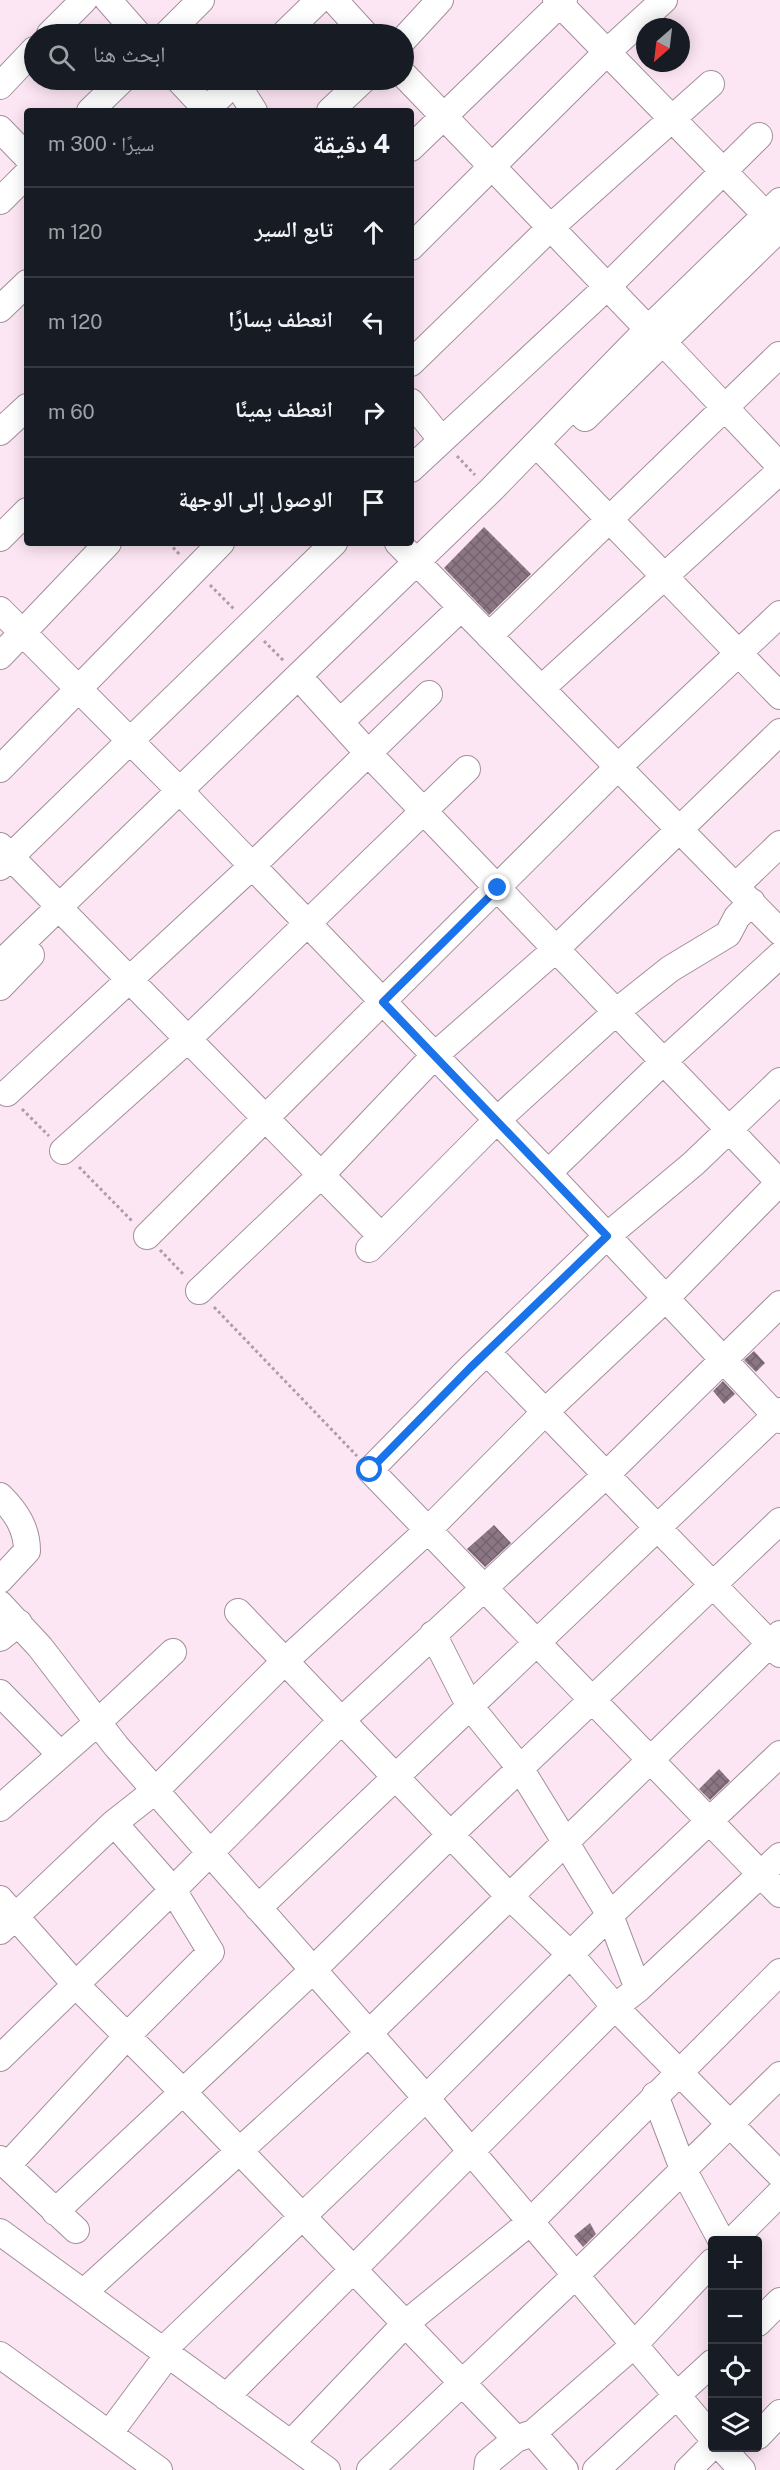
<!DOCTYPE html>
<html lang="ar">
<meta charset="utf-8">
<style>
body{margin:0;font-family:"Public Sans","Noto Naskh Arabic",sans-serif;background:#20242c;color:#f1f3f6;direction:rtl}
.controls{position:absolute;right:18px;bottom:18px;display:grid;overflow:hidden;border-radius:6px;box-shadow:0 3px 15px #0003}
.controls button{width:54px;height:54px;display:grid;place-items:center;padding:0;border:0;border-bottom:2px solid #363941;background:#171b24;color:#f1f3f6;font:30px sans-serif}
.compass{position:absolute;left:636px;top:18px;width:54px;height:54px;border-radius:50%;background:#171b24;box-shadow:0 3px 15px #0003;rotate:208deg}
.stop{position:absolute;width:18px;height:18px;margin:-14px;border:4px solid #1a73e8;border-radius:50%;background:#fff}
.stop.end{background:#1a73e8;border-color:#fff;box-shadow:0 2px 6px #0008}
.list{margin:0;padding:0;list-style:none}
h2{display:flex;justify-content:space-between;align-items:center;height:78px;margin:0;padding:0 24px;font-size:26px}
h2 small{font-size:20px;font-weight:400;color:#9ea1a6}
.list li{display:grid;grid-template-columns:39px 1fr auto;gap:18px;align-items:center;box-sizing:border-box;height:90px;padding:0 24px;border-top:2px solid #363941}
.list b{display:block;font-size:22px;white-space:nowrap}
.list em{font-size:20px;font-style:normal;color:#9ea1a6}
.icon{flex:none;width:33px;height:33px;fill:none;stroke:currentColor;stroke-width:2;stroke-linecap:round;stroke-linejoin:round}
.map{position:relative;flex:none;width:780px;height:2470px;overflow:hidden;direction:ltr}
.search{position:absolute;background:#171b24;box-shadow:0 3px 15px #0003;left:24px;top:24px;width:390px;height:66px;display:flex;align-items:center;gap:15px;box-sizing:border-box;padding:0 21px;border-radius:33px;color:#9ea1a6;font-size:22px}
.panel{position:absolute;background:#171b24;box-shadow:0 3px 15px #0003;left:24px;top:108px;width:390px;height:438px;border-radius:6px;direction:rtl}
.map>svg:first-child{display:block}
.building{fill:url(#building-cross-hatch)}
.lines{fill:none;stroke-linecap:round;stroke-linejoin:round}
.minor-casing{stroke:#a38f9c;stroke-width:28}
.path{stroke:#ae9da8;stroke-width:3;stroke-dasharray:3 3;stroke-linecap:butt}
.minor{stroke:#fff;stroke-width:26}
.route{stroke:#1a73e8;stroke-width:8}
</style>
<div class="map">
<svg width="780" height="2470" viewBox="0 0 780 2470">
<defs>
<pattern id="building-cross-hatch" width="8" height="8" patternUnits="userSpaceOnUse" patternTransform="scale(1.5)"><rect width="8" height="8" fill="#8b7784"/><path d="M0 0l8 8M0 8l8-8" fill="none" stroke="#73626d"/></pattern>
</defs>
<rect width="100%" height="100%" fill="#fde6f4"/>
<path class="building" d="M484,527L531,574L489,615L444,568Z
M754,1351L765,1363L756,1372L744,1360Z
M723,1381L735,1394L724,1404L713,1391Z
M494,1525L511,1543L485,1567L467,1549Z
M719,1769L730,1781L710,1800L699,1789Z
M590,2223L596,2234L583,2247L574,2236Z"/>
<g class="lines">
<defs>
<path id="minor" d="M108,0L138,34
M334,0L365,34
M556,0L765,214
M50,34L84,0
M167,34L201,0
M284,34L319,0
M404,39L440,0
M404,75L648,329
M179,80L206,109
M235,81L254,111
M0,86L34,50
M90,111L122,80
M205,111L237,80
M330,111L363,80
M0,129L27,157
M411,148L564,0
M0,201L27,174
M411,247L607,52L664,0
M0,309L27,283
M663,342L780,466
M411,363L551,227L711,84
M411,402L441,439
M585,418L780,228
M0,432L27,407
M547,455L780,696
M411,469L608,286L759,136
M0,538L27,511
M398,543L780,932
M0,610L181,792L548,1173L780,1420
M489,636L779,355
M0,656L108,543
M309,688L367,752L780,1183
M542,688L780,471
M340,722L461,608
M0,769L221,543
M0,846L58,905
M0,867L334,543
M736,886L780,844
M68,917L381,1236
M0,964L491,490L648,329L780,201
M0,987L31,955
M780,1081L693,1164L607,1236L470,1368L370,1470L780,1894
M7,1093L251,867L429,694
M63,1151L188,1039L467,769
M548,1173L664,1061L780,955
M147,1236L618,767L780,614
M369,1249L496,1121L616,1012L670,969L728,934L737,917L752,902
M199,1291L321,1175L434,1056L556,949L780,732
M487,1352L780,1654
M0,1496C16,1512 27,1528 27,1551L0,1580
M0,1604L40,1647L116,1746L426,2098L712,2437
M238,1612L508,1895L570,1954L615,2007L780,2175
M433,1634L469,1705L520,1768L610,1915L638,1989
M0,1638L19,1623
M0,1693L60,1754
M0,1808L97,1723L173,1652
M0,1899L75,1984L182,2091L516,2439
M258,1908L780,1411
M0,1931L114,1823L156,1790L285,1661L427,1531L545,1412L664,1300L780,1182
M0,2058L173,1890L344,1718L607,1474L780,1304
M655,2095L683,2169L721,2240
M0,2159L76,2230
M7,2166L128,2035L211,1952L173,1890L114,1823
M55,2212L313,1970L451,1834L780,1521
M0,2232L327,2470
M733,2240L780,2193
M84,2292L368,2034L780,1634
M758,2323L780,2301
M162,2351L426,2098L610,1915L780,1754
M0,2355L159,2470
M226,2397L615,2007L638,1989L780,1856
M533,2433L565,2470
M109,2434L161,2364
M299,2435L405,2324L529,2223L780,1972
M758,2436L780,2413
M722,2448L742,2470
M370,2470L576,2275L780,2075
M487,2470L488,2462L516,2439L533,2433L634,2345L712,2262
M596,2470L712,2363
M688,2470L712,2446"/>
</defs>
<use href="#minor" class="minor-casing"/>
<path class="path" d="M457,456L475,475
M169,543L180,555
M210,585L235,610
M264,641L285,662
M22,1109L49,1136
M79,1167L133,1222
M160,1250L185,1276
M214,1307L357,1456"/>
<use href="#minor" class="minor"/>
</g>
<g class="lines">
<path class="route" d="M370,1470L470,1368L607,1236L383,1002L498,888"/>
</g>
</svg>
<div class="controls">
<button>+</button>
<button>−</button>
<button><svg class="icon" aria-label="locate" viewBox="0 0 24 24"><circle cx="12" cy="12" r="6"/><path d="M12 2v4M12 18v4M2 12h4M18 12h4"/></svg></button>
<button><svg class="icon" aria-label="layers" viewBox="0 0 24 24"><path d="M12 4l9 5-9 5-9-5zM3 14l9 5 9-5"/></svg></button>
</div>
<svg class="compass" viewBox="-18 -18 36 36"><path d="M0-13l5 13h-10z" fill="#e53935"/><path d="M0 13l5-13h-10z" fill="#9ea1a6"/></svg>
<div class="stop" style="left:370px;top:1470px"></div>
<div class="stop end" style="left:498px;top:888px"></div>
<div class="search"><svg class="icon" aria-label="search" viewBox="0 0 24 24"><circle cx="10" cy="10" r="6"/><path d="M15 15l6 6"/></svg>ابحث هنا</div>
<section class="panel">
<h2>4 دقيقة<small>سيرًا · 300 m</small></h2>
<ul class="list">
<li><svg class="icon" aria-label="ahead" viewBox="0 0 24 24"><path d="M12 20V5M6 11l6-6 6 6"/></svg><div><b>تابع السير</b></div><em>120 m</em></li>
<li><svg class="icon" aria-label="left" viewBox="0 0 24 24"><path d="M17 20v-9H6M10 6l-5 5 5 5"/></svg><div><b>انعطف يسارًا</b></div><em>120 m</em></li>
<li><svg class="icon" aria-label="right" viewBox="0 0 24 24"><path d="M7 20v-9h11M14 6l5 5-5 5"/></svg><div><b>انعطف يمينًا</b></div><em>60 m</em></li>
<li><svg class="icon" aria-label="arrive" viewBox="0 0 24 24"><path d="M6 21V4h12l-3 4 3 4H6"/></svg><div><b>الوصول إلى الوجهة</b></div></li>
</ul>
</section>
</div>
